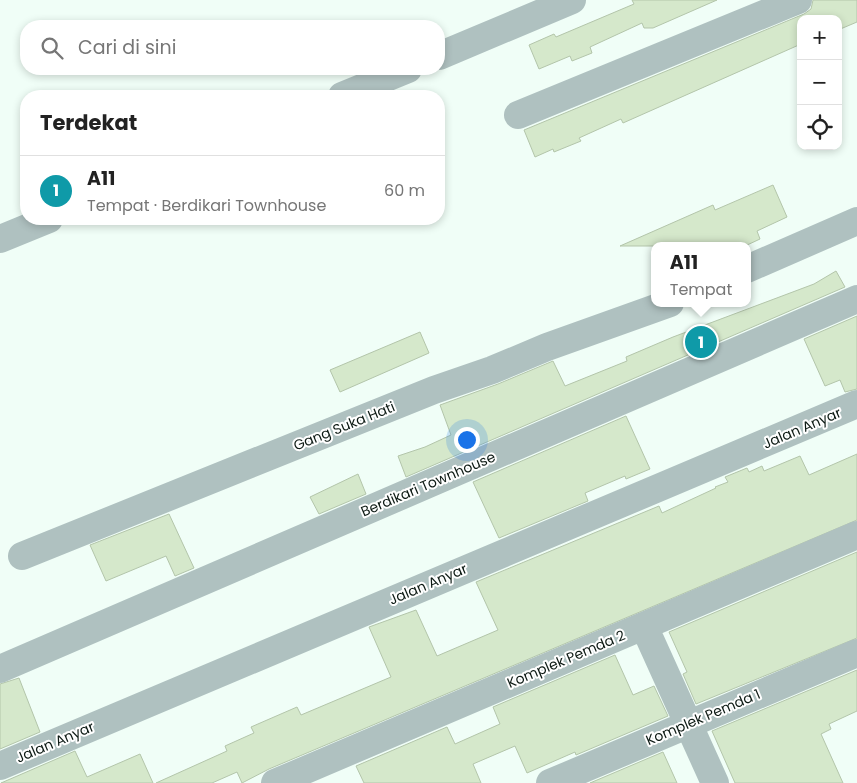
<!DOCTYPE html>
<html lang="id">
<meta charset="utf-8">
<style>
body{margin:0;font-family:Poppins,sans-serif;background:#f2f2f2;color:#222}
.controls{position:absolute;right:15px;top:15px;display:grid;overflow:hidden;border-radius:10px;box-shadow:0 2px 8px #0003}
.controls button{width:45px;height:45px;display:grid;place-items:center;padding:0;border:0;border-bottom:1px solid #e0e0e0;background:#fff;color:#222;font:25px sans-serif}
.you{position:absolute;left:466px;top:439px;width:18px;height:18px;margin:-12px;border:4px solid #fff;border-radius:50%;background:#1a73e8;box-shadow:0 0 0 8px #1a73e833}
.badge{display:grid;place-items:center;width:32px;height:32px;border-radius:50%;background:#ba293f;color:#fff;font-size:16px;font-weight:700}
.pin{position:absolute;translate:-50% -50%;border:2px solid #fff;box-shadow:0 1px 5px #0006}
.popup{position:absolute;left:651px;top:242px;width:100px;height:65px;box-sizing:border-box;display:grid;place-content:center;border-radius:10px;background:#fff;filter:drop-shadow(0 1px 4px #0005);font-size:16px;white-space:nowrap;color:#767676}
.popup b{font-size:19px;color:#222}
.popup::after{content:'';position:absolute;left:50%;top:100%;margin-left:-10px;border:10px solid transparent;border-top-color:#fff}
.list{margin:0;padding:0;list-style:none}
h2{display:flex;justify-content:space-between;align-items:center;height:65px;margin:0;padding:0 20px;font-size:21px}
h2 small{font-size:16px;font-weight:400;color:#767676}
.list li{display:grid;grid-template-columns:32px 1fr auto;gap:15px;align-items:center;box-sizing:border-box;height:70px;padding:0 20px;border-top:1px solid #e0e0e0}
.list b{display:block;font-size:19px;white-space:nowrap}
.list p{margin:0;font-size:16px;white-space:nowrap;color:#767676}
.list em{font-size:16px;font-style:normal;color:#767676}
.icon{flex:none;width:28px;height:28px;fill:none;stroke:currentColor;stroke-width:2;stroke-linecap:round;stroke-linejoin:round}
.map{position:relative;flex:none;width:857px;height:783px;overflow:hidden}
.search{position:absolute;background:#fff;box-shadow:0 2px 8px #0003;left:20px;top:20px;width:425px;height:55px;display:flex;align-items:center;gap:12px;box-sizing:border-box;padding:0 18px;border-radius:20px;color:#767676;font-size:19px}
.panel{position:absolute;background:#fff;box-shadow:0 2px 8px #0003;left:20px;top:90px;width:425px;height:135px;border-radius:20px}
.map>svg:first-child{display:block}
.building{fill:#d5e8cb;stroke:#b3c5aa}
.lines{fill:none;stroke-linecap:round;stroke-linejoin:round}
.minor{stroke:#afc1c0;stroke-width:28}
.labels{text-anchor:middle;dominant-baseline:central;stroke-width:4;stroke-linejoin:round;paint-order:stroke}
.street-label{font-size:14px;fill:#0d1a14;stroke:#fff}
</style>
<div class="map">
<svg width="857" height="783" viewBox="0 0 857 783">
<rect width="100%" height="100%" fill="#f0fef7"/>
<path class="building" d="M632,0H717L653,28H644L642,23L590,47L592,53L572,61L570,56L539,69L529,45L554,34L556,37L634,4Z
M813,0H857V22L838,30V19H801V44L623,123L621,119L579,138L581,141L554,152L553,149L535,157L524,130L804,14L811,9Z
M773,185L787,217L757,231L760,239L745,246H620L713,205L715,210Z
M836,271L845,287L406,477L398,456L425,447L451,435L440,405L498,384L553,361L565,386L627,361L626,357L673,337L814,284Z
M857,316V389L845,392L840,380L825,386L804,339Z
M420,332L429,353L340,392L330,370Z
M626,416L650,469L626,479L625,476L585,493L588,501L499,538L473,482Z
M857,454V520L269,769L242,783L237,772L212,783H156L227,751L225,746L254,733L251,727L297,707L301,715L391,677L369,627L416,610L437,656L498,630L476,582L659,506L662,513L716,488L715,487L728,482L725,477L747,468L749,472L762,466L764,471L800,456L809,475Z
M358,474L366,494L319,514L310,497Z
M169,514L194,568L175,576L166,556L106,581L90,545Z
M857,552V638L696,704L683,674L687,672L669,632Z
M615,655L633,695L654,686L668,716L576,755L575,752L527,773L515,746L473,764L481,783H364L356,766L447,727L455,744L500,724L493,707Z
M857,670V711L829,724L831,729L821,734L843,783H735L712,731Z
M19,678L40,732L0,749V684Z
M75,751L87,777L140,754L153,783H1Z
M663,752L677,783H590Z"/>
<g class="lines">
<path class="minor" d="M439,56L572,0
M342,96L408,69
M518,115L798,0
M0,239L49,219
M747,269L857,221
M22,556L434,390L492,370L547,347L670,303
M644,626L715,783
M0,669L857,299
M0,766L857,404
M275,783L857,535
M550,783L857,653"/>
</g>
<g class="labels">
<g class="street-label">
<text transform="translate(344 426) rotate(-22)">Gang Suka Hati</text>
<text transform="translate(802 428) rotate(-23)">Jalan Anyar</text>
<text transform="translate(428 484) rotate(-23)">Berdikari Townhouse</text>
<text transform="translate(428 584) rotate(-23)">Jalan Anyar</text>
<text transform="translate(566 659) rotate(-23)">Komplek Pemda 2</text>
<text transform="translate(703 717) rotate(-23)">Komplek Pemda 1</text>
<text transform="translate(55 742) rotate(-23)">Jalan Anyar</text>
</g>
</g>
</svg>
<div class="controls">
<button>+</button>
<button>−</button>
<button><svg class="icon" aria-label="locate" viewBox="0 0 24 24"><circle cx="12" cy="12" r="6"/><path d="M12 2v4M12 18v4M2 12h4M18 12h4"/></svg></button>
</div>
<div class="you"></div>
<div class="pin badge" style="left:701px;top:342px;background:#0f9aa8">1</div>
<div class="popup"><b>A11</b>Tempat</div>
<div class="search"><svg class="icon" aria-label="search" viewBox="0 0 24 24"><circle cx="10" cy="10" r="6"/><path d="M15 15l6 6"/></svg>Cari di sini</div>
<section class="panel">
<h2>Terdekat<small></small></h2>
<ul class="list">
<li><span class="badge" style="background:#0f9aa8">1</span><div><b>A11</b><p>Tempat · Berdikari Townhouse</p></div><em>60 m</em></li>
</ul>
</section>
</div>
